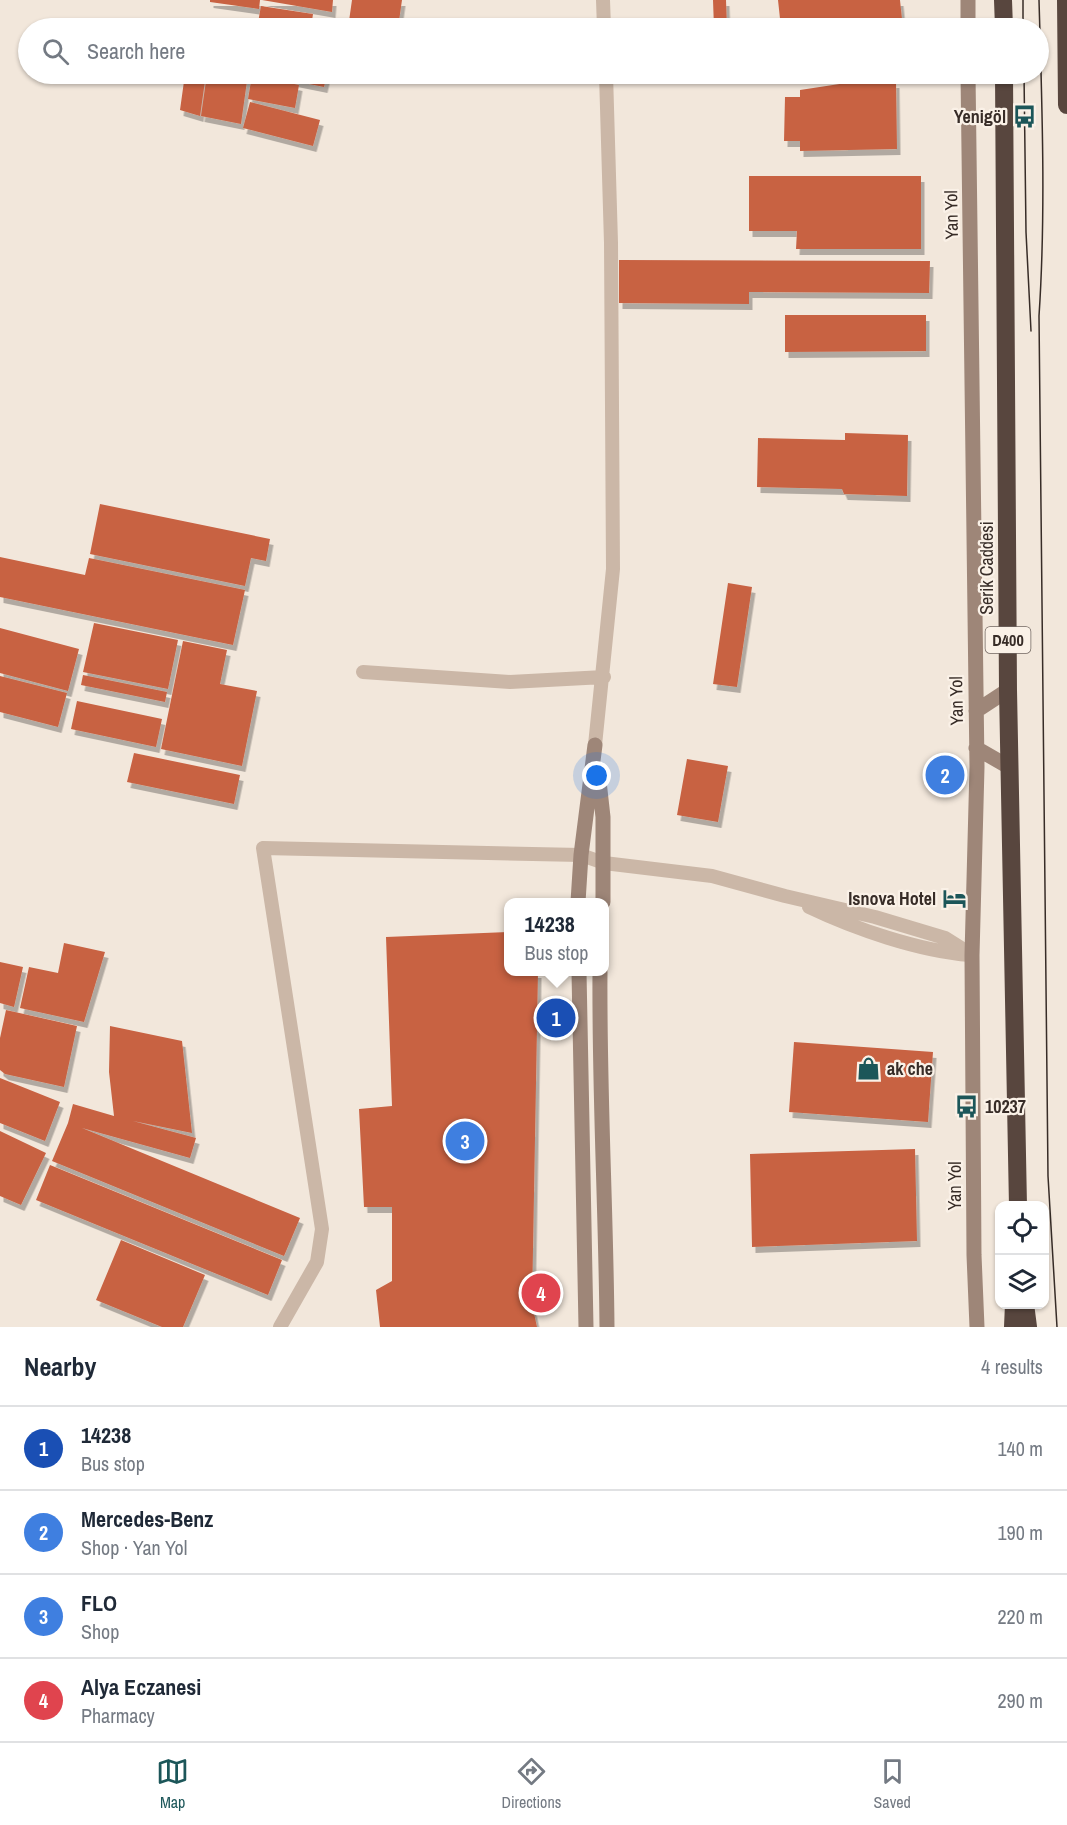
<!DOCTYPE html>
<meta charset="utf-8">
<style>
body{margin:0;font-family:"Archivo Narrow",sans-serif;background:#f2f2f3;color:#1f2937}
.controls{position:absolute;right:18px;bottom:18px;display:grid;overflow:hidden;border-radius:12px;box-shadow:0 2px 4px #0004}
.controls button{width:54px;height:54px;display:grid;place-items:center;padding:0;border:0;border-bottom:2px solid #e0e1e3;background:#fff;color:#1f2937;font:30px sans-serif}
.you{position:absolute;left:597px;top:776px;width:21px;height:21px;margin:-15px;border:4px solid #fff;border-radius:50%;background:#1a73e8;box-shadow:0 0 0 9px #1a73e833}
.badge{display:grid;place-items:center;width:39px;height:39px;border-radius:50%;background:#1c5659;color:#fff;font-size:20px;font-weight:700}
.pin{position:absolute;translate:-50% -50%;border:3px solid #fff;box-shadow:0 2px 6px #0006}
.popup{position:absolute;left:504px;top:898px;width:105px;height:78px;box-sizing:border-box;display:grid;place-content:center;border-radius:12px;background:#fff;filter:drop-shadow(0 2px 4px #0005);font-size:20px;white-space:nowrap;color:#747a83}
.popup b{font-size:22px;color:#1f2937}
.popup::after{content:'';position:absolute;left:50%;top:100%;margin-left:-12px;border:12px solid transparent;border-top-color:#fff}
.list{margin:0;padding:0;list-style:none}
h2{display:flex;justify-content:space-between;align-items:center;height:78px;margin:0;padding:0 24px;font-size:26px}
h2 small{font-size:20px;font-weight:400;color:#747a83}
.list li{display:grid;grid-template-columns:39px 1fr auto;gap:18px;align-items:center;box-sizing:border-box;height:84px;padding:0 24px;border-top:2px solid #e0e1e3}
.list b{display:block;font-size:22px;white-space:nowrap}
.list p{margin:0;font-size:20px;white-space:nowrap;color:#747a83}
.list em{font-size:20px;font-style:normal;color:#747a83}
.icon{flex:none;width:33px;height:33px;fill:none;stroke:currentColor;stroke-width:2;stroke-linecap:round;stroke-linejoin:round}
.map{position:relative;flex:none;width:1067px;height:1327px;overflow:hidden}
.search{position:absolute;background:#fff;box-shadow:0 2px 4px #0004;left:18px;right:18px;top:18px;height:66px;display:flex;align-items:center;gap:15px;box-sizing:border-box;padding:0 21px;border-radius:33px;color:#747a83;font-size:22px}
.sheet{height:414px;background:#fff}
nav{display:flex;justify-content:space-around;align-items:center;box-sizing:border-box;height:84px;border-top:2px solid #e0e1e3;background:#fff;font-size:16px;color:#747a83}
nav a{display:grid;justify-items:center;gap:3px}
nav .on{color:#1c5659}
.map>svg:first-child{display:block}
.building{fill:#c86243;filter:url(#shadow)}
.lines{fill:none;stroke-linecap:round;stroke-linejoin:round}
.street{stroke:#cbb7a7;stroke-width:14}
.secondary{stroke:#9e8678;stroke-width:15}
.highway{stroke:#58463e;stroke-width:18}
.tram{stroke:#372c27;stroke-width:1.5}
.labels{text-anchor:middle;dominant-baseline:central;stroke-width:4.5;stroke-linejoin:round;paint-order:stroke}
.shield{fill:#faf1e7;stroke:#726761;stroke-width:1.5}
.shield-label{font-size:16px;font-weight:bold;fill:#372c27}
.poi-label{font-size:18px;font-weight:bold;fill:#372c27;stroke:#faf1e7;text-anchor:end}
.street-label{font-size:18px;fill:#372c27;stroke:#faf1e7}
</style>
<div class="map">
<svg width="1067" height="1327" viewBox="0 0 1067 1327">
<defs>
<filter id="shadow"><feDropShadow dx="3.5" dy="6" stdDeviation="0" flood-color="#0004"/></filter>
</defs>
<rect width="100%" height="100%" fill="#f2e7db"/>
<path class="building" d="M210,0H260L259,9L210,2Z
M262,0H333L332,12Z
M352,0H402L398,28H348Z
M713,0H726L727,28H714Z
M778,0H900L902,19L827,28H781Z
M261,6L313,14L311,28H257Z
M185,74H206L200,116L180,110Z
M207,74H248L241,124L201,116Z
M259,74H327L324,87Z
M369,74H393L392,78Z
M252,75L299,85L295,108L248,99Z
M896,82L897,149L800,151V141H784L785,97H800V90L846,83Z
M250,102L320,120L313,146L243,128Z
M749,176H921V249H796L797,231H749Z
M619,260L930,261L929,293L749,292V304L619,303Z
M785,315H926V351L785,352Z
M845,433L908,435L907,496L844,494L842,489L757,487L758,438L845,440Z
M100,504L270,539L266,561L251,558L245,586L90,554Z
M0,557L85,575L89,558L245,590L233,645L0,597Z
M728,583L752,587L737,687L713,684Z
M94,623L178,640L168,689L83,672Z
M0,628L79,649L68,691L0,673Z
M183,641L227,650L220,684L257,691L242,766L161,749Z
M83,675L167,692L165,702L81,685Z
M0,676L67,693L58,727L0,712Z
M77,701L162,719L156,747L71,729Z
M134,753L240,775L234,804L127,782Z
M687,759L728,766L718,822L677,815Z
M508,932V972H538L532,1304L537,1327H380L376,1290L392,1281V1207H364L359,1109L392,1106L386,937Z
M64,943L105,952L84,1022L20,1008L29,967L58,973Z
M0,962L23,967L14,1007L0,1003Z
M6,1010L77,1026L64,1087L5,1074L0,1070V1038Z
M110,1026L182,1041L192,1133L133,1121L196,1138L190,1158L82,1128L300,1218L284,1256L52,1161L68,1123L73,1104L114,1116L109,1072Z
M794,1042L933,1052L928,1122L789,1112Z
M0,1078L60,1102L45,1141L0,1123Z
M0,1131L46,1153L21,1205L0,1196Z
M915,1149L917,1241L752,1247L750,1154Z
M50,1165L282,1260L268,1295L36,1200Z
M121,1240L205,1275L183,1327H162L96,1300Z"/>
<g class="lines">
<path class="street" d="M603,0L604,28
M363,672L510,682L604,677
M595,745L613,569L611,243L606,74
M809,907C855,929 919,951 970,955
M280,1327L317,1262L322,1229L263,848L581,855L604,863L712,876L785,896L875,917L945,938L972,955"/>
<path class="secondary" d="M968,0V28
M968,74L977,767L972,955L974,1255L977,1327
M976,711L1008,690
M976,748L1009,767
M598,772L603,817V902
M578,902L581,855L595,745
M579,972L586,1327
M600,972C599,1090 606,1208 607,1327"/>
<path class="highway" d="M1003,0L1004,28
M1066,0L1067,105
M1004,74L1008,690L1018,1206
M1025,1304L1028,1327
M1013,1327L1014,1304"/>
<path class="tram" d="M1023,0V28
M1039,0C1042,106 1046,211 1039,316L1048,1176L1057,1327
M1024,74L1026,232L1031,331"/>
</g>
<defs>
<symbol id="bus-bare" viewBox="-9 -9 18 18"><path d="M-5-6H5V4H4V6H2V4H-2V6H-4V4H-5ZM-3.5-4V0h7V-4ZM-3.5 1.2v1.5H-2V1.2ZM2 1.2v1.5H3.5V1.2Z" fill="#1c5659" stroke="#faf1e7" stroke-width="2.5" paint-order="stroke"/></symbol>
<symbol id="hotel-bare" viewBox="-9 -9 18 18"><path d="M-6-4.5h1.5V1H6V5H4.5V3h-9V5H-6ZM-4 0a1.8 1.8 0 1 1 3.6 0ZM.5 0V-2.5h3Q6-2.5 6 0Z" fill="#1c5659" stroke="#faf1e7" stroke-width="2.5" paint-order="stroke"/></symbol>
<symbol id="shop-bare" viewBox="-9 -9 18 18"><path d="M-5-2.5h2.3a2.7 3.5 0 0 1 5.4 0H5L5.5 6h-11ZM-1.5-2.5h3a1.5 2.3 0 0 0-3 0Z" fill="#1c5659" stroke="#faf1e7" stroke-width="2.5" paint-order="stroke"/></symbol>
</defs>
<g fill-rule="evenodd">
<use href="#bus-bare" x="1008" y="100" width="33" height="33"/>
<use href="#hotel-bare" x="938" y="882" width="33" height="33"/>
<use href="#shop-bare" x="852" y="1052" width="33" height="33"/>
<use href="#bus-bare" x="950" y="1090" width="33" height="33"/>
</g>
<g class="labels">
<rect class="shield" x="985.5" y="627" width="45" height="26" rx="4.5"/>
<g class="shield-label">
<text x="1008" y="640">D400</text>
</g>
<g class="poi-label">
<text x="1006" y="116">Yenigöl</text>
<text x="936" y="898">Isnova Hotel</text>
<text x="887" y="1068" text-anchor="start">ak che</text>
<text x="985" y="1106" text-anchor="start">10237</text>
</g>
<g class="street-label">
<text transform="translate(951 215) rotate(-91)">Yan Yol</text>
<text transform="translate(986 568) rotate(-90)">Serik Caddesi</text>
<text transform="translate(956 701) rotate(-91)">Yan Yol</text>
<text transform="translate(954 1186) rotate(-90)">Yan Yol</text>
</g>
</g>
</svg>
<div class="controls">
<button><svg class="icon" aria-label="locate" viewBox="0 0 24 24"><circle cx="12" cy="12" r="6"/><path d="M12 2v4M12 18v4M2 12h4M18 12h4"/></svg></button>
<button><svg class="icon" aria-label="layers" viewBox="0 0 24 24"><path d="M12 4l9 5-9 5-9-5zM3 14l9 5 9-5"/></svg></button>
</div>
<div class="you"></div>
<div class="pin badge" style="left:556px;top:1018px;background:#1a4fb4">1</div>
<div class="popup"><b>14238</b>Bus stop</div>
<div class="pin badge" style="left:945px;top:775px;background:#3f7fe0">2</div>
<div class="pin badge" style="left:465px;top:1141px;background:#3f7fe0">3</div>
<div class="pin badge" style="left:541px;top:1293px;background:#e0444e">4</div>
<div class="search"><svg class="icon" aria-label="search" viewBox="0 0 24 24"><circle cx="10" cy="10" r="6"/><path d="M15 15l6 6"/></svg>Search here</div>
</div>
<section class="sheet">
<h2>Nearby<small>4 results</small></h2>
<ul class="list">
<li><span class="badge" style="background:#1a4fb4">1</span><div><b>14238</b><p>Bus stop</p></div><em>140 m</em></li>
<li><span class="badge" style="background:#3f7fe0">2</span><div><b>Mercedes-Benz</b><p>Shop · Yan Yol</p></div><em>190 m</em></li>
<li><span class="badge" style="background:#3f7fe0">3</span><div><b>FLO</b><p>Shop</p></div><em>220 m</em></li>
<li><span class="badge" style="background:#e0444e">4</span><div><b>Alya Eczanesi</b><p>Pharmacy</p></div><em>290 m</em></li>
</ul>
</section>
<nav>
<a class="on"><svg class="icon" aria-label="map" viewBox="0 0 24 24"><path d="M3 6l6-2 6 2 6-2v14l-6 2-6-2-6 2zM9 4v14M15 6v14"/></svg>Map</a>
<a><svg class="icon" aria-label="directions" viewBox="0 0 24 24"><path d="M12 3l9 9-9 9-9-9zM9 14v-3h6M13 9l2 2-2 2"/></svg>Directions</a>
<a><svg class="icon" aria-label="saved" viewBox="0 0 24 24"><path d="M7 4h10v16l-5-4-5 4z"/></svg>Saved</a>
</nav>
